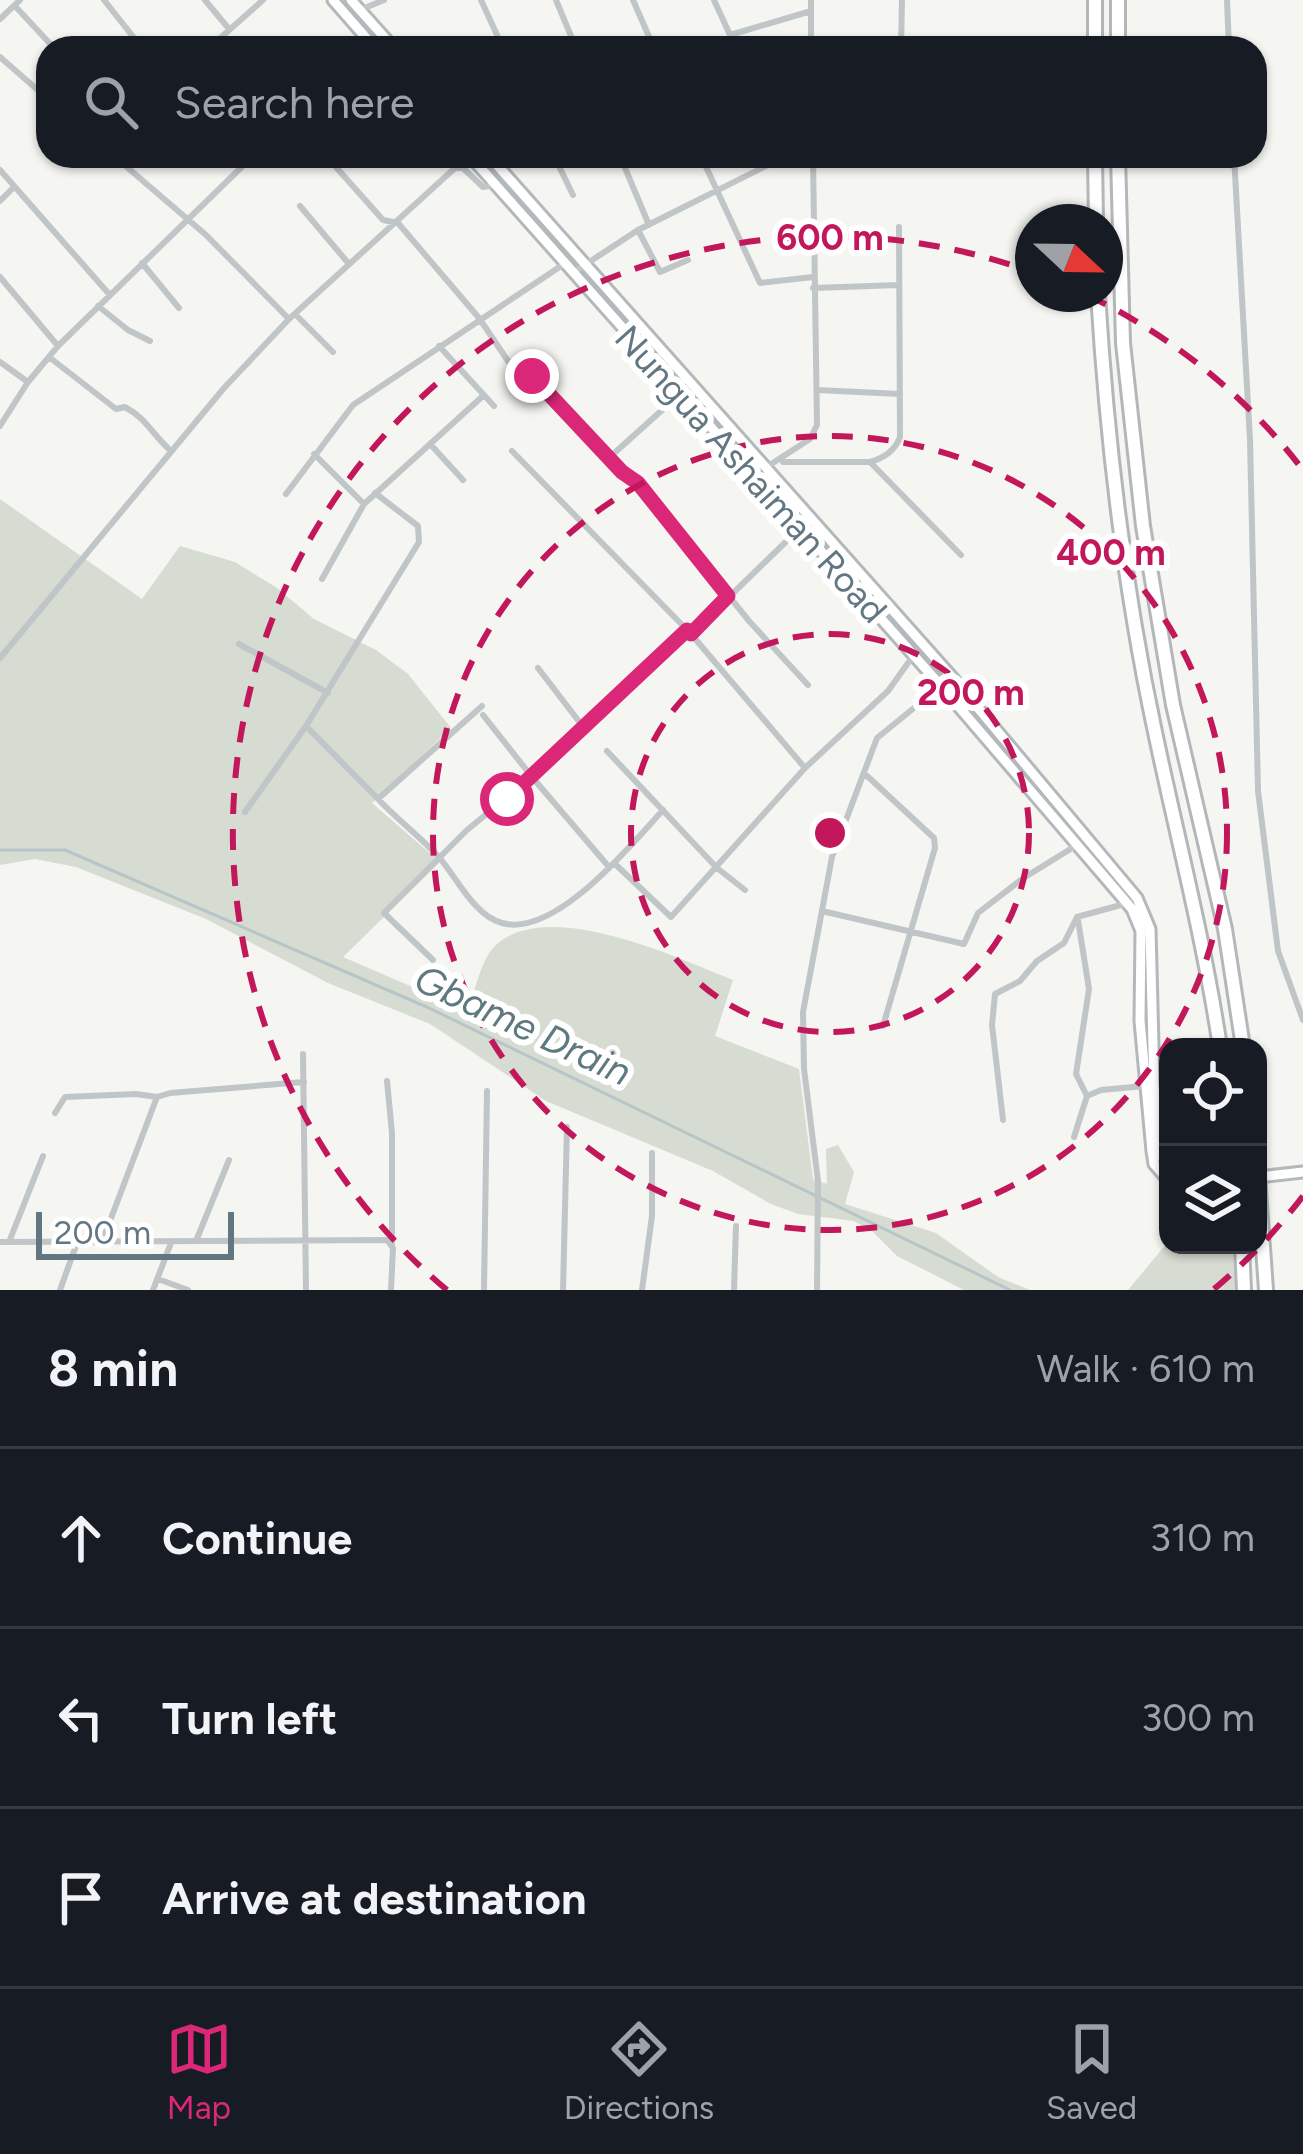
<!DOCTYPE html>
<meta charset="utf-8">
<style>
body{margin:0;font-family:Figtree,sans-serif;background:#20242c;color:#f1f3f6}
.controls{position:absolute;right:36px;bottom:36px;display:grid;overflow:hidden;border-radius:24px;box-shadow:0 3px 9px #0004}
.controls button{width:108px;height:108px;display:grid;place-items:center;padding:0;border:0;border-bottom:3px solid #363941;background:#171b24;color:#f1f3f6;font:60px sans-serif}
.compass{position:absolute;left:1015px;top:204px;width:108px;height:108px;border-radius:50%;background:#171b24;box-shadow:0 3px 9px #0004;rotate:112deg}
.scale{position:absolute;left:36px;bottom:30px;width:198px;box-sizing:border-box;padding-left:12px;border:6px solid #637783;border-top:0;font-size:33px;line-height:42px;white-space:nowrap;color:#637783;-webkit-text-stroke:9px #fff;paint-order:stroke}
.stop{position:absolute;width:36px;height:36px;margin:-27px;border:9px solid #db2777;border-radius:50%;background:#fff}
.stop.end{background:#db2777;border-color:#fff;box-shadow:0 3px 12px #0008}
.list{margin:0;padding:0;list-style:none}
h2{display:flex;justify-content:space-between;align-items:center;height:156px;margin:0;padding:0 48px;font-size:51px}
h2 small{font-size:39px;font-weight:400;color:#9ea1a6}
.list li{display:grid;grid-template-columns:78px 1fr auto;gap:36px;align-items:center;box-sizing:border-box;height:180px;padding:0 48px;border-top:3px solid #363941}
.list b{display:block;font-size:45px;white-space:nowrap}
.list em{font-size:39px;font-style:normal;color:#9ea1a6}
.icon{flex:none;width:66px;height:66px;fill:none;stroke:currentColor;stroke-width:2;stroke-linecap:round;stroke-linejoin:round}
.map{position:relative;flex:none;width:1303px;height:1290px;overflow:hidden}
.search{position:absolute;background:#171b24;box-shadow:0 3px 9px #0004;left:36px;right:36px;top:36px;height:132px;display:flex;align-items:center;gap:30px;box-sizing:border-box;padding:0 42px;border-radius:36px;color:#9ea1a6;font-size:45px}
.sheet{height:696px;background:#171b24}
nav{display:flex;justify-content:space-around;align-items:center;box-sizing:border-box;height:168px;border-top:3px solid #363941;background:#171b24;font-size:33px;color:#9ea1a6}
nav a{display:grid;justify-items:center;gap:6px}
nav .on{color:#db2777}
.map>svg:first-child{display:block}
.green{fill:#d6dcd2}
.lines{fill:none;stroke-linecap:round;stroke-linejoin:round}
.stream{stroke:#b6c5c8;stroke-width:3}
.primary-casing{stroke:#b3b8bb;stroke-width:15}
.motorway-casing{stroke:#b3b7ba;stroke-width:18}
.minor{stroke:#c0c5c7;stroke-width:6}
.primary{stroke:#fff;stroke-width:9}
.motorway{stroke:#fff;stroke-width:12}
.route{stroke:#db2777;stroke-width:15}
.ring{fill:none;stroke:#c2185b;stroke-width:6;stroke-dasharray:21 15}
.labels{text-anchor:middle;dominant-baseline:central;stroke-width:12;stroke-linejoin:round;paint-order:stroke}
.street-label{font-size:36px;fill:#637783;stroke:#fff}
.water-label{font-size:39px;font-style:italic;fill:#5e7a80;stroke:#fff}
.centre{fill:#c2185b;stroke:#fff;stroke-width:6}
.ring-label{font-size:36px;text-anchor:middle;font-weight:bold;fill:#c2185b;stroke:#fff;stroke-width:12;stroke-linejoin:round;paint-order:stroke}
</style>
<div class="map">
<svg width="1303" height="1290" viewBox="0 0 1303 1290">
<rect width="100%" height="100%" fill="#f5f5f1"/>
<path class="green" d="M0,499L142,599L180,546L235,562L277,588L314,619L376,650L408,674L451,728L372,803L440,862L343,957L466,1010C478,989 479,959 498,943C553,899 677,958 733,980L715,1036L799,1069L813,1179L827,1184L826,1149L838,1145L854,1172L845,1204L936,1233L998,1277L1030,1290H964L897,1256L873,1232L854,1221L798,1214L771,1204L713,1171L546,1101L430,1024L328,983L206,919L76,867L35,859L0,865Z
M1168,1242V1245H1238L1241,1290H1128Z"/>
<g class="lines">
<path class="stream" d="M0,850H65L429,1008L1010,1290"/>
<defs>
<path id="primary" d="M333,0L375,48
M351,0L394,48
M470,156L941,686L1132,909L1141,931L1140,1021L1152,1151L1154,1164L1168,1180
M489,156L952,677L1137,898L1150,929L1154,1085L1160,1155L1168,1167
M1267,1176L1303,1172"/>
<path id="motorway" d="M1095,48V0
M1118,48V0
M1095,156L1096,222
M1118,156L1123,343L1143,526L1173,705L1225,929L1243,1047
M1098,294C1107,442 1124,587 1155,732C1177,837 1204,940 1220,1047
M1258,1176L1266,1290
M1242,1245L1244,1290"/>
</defs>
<use href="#primary" class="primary-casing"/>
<use href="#motorway" class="motorway-casing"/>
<path class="minor" d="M104,0L142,48
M205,0L229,29
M481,0L503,48
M556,0L576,48
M633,0L654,48
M714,0L736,48
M811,0V48
M1227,0L1229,48
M15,6L54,48
M360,10L384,0
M0,19L20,0
M730,35L811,11
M209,48L263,0
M901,48L902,0
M0,57L48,99
M114,156L206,235L289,319
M554,156L573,195
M620,156L649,225
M701,156L760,283L813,277
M1234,156L1250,440L1258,791L1278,951L1303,1020
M327,157L383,220L398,223L479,318L508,361L554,396L618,468L638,483L749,621L808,685
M0,170L109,294
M0,201L13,188
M300,206L349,264
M638,230L660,272L688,260
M142,263L179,308
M574,272L638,230L786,156
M0,277L58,346
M813,288L899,285
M98,306L128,330L150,341
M295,314L333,352
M439,346L494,406
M49,357L116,409L125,407C146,418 153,435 170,450
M0,362L28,382
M817,390L900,394
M0,426L28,382L58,346L253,156
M431,445L463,480
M512,451L691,634L805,768L888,691L913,656
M314,454L364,504
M611,456L680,394
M783,462H870C884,458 895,451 900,437L899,227
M870,462L961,555
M765,468L810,439L817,425L813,156
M375,493L418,526L419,542L306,726L378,799
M286,494L353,405L564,264
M322,579L364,504L484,395
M691,634L798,530
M239,644L328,693
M0,658L224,388L289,319L455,168H463L483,187L495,185
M538,668L584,728
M482,706L378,799C397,819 419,836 438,856C456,876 474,916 502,923C555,938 630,846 663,810
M483,715L532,777L687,630
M607,751L717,868L745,890
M865,774L934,838L935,848L883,1026
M245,812L306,726
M614,863L671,917L805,768
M822,911L964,944L978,913L1022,879L1077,845
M1078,920L1089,989L1076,1074L1087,1096
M433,960L384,913L467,830L532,777L609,867
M303,1054L306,1290
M387,1081L392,1133V1244
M55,1113L65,1097L136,1094L157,1097
M1003,1120L992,1025L995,994L1020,981L1037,961L1064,943L1077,917L1128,903
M1074,1137L1087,1096L1101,1090L1144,1086
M196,1241L229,1160
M0,1242L387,1240L393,1248L391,1290
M9,1242L43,1156
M102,1242L157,1097L170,1093L304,1082
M158,1279L188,1290
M60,1290L77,1243
M153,1290L171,1243
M484,1290L487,1091
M563,1290L567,1127
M642,1290L652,1216V1153
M734,1290L736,1226
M817,1290L818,1181L804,1069L803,1012L832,857L877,738L952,677"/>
<use href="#primary" class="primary"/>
<use href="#motorway" class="motorway"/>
</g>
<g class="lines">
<path class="route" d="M507,799L687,630L691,634L728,596L638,483L622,472L532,376"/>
</g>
<g class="ring">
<circle cx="830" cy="833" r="199"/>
<circle cx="830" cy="833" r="397"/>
<path d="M1303 1196A596 596 0 0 1 1213 1290M447 1290A596 596 0 0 1 1029 271M1087 295A596 596 0 0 1 1303 470"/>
</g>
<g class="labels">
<g class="street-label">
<text transform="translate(751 474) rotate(48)">Nungua Ashaiman Road</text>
</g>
<g class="water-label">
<text transform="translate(523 1025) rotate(25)">Gbame Drain</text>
</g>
</g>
<circle cx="830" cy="833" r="18" class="centre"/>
<g class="ring-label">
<text x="830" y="250">600 m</text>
<text x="1111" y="565">400 m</text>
<text x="971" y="705">200 m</text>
</g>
</svg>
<div class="controls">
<button><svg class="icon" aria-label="locate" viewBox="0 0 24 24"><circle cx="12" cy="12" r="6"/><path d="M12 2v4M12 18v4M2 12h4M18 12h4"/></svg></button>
<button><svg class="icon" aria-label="layers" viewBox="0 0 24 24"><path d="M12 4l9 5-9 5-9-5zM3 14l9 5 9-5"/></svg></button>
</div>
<svg class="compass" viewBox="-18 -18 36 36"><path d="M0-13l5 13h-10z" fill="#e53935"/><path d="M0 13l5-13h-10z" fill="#9ea1a6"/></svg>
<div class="scale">200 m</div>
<div class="stop" style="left:507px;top:799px"></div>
<div class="stop end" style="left:532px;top:376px"></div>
<div class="search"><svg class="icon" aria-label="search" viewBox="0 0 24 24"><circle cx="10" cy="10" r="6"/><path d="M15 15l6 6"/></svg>Search here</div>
</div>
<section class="sheet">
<h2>8 min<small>Walk · 610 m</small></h2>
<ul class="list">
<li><svg class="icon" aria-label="ahead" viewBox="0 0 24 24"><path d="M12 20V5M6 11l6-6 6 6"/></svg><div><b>Continue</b></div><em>310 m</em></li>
<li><svg class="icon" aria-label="left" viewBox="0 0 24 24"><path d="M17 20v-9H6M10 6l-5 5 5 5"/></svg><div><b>Turn left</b></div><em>300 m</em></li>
<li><svg class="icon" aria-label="arrive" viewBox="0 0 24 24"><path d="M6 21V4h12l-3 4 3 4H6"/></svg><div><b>Arrive at destination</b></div></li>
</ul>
</section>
<nav>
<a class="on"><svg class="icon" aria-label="map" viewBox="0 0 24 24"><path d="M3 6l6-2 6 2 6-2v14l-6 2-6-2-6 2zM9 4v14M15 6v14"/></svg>Map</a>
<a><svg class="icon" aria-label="directions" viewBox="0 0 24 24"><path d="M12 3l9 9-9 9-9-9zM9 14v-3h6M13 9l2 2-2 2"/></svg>Directions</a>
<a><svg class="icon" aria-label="saved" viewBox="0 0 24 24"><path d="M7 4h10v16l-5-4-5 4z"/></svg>Saved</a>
</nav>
